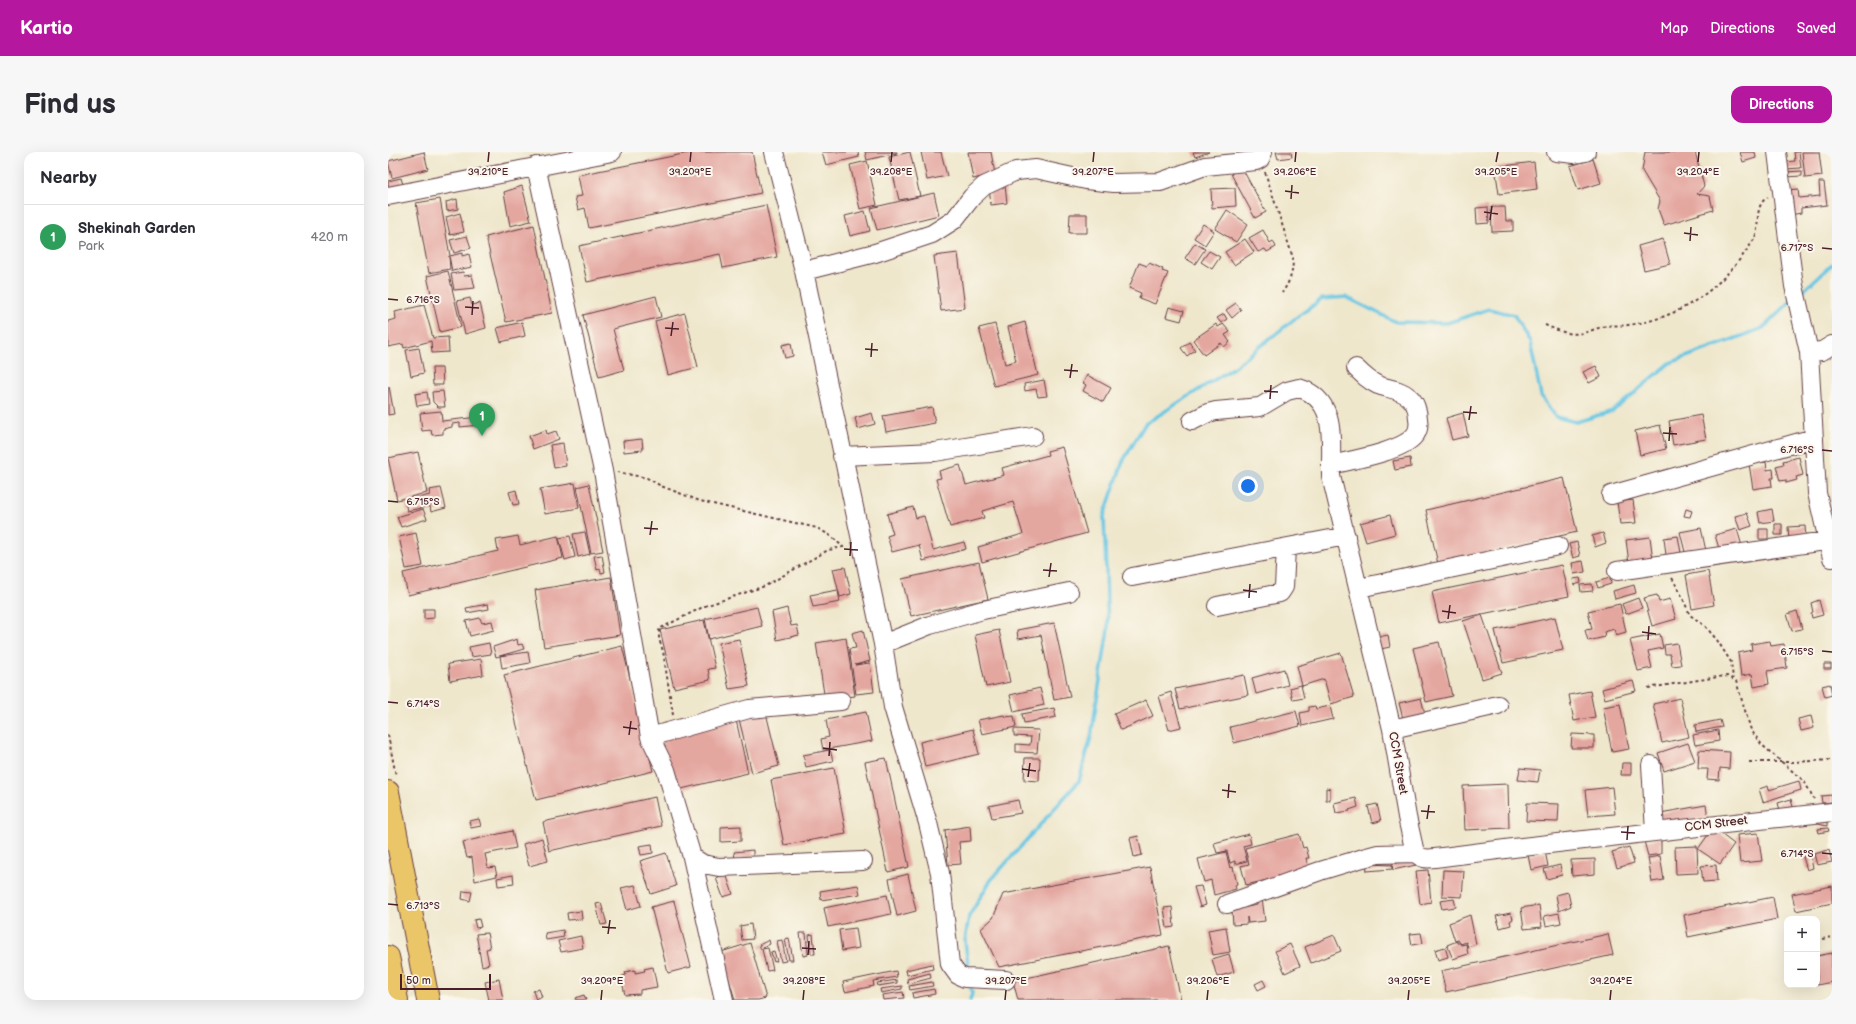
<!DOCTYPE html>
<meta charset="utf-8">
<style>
body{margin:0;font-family:"Balsamiq Sans",sans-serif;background:#f7f7f7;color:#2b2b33}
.controls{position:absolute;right:12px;bottom:12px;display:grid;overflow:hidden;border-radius:8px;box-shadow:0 4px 16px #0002}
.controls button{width:36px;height:36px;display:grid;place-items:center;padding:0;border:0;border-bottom:1px solid #e1e1e2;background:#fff;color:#2b2b33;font:20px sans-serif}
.scale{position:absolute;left:12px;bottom:10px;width:91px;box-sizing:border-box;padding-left:4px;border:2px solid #4a1f2b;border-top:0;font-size:11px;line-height:14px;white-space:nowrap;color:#4a1f2b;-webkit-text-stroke:3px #fbf7ec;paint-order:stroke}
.you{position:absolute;left:860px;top:334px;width:14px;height:14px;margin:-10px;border:3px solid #fff;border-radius:50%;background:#1a73e8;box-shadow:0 0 0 6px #1a73e833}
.badge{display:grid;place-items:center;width:26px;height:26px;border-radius:50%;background:#b5179e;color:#fff;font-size:13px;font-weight:700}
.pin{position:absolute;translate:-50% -33px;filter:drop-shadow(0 1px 2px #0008)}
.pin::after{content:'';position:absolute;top:21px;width:14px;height:12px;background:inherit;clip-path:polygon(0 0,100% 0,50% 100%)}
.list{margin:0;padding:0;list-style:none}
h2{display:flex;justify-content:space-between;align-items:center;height:52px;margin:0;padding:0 16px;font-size:17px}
h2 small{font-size:13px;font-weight:400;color:#7c7c81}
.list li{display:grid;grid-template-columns:26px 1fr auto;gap:12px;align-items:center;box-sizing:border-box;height:64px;padding:0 16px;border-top:1px solid #e1e1e2}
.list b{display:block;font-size:15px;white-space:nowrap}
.list p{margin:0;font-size:13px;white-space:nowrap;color:#7c7c81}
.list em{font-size:13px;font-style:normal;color:#7c7c81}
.map{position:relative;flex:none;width:1444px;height:848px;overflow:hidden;border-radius:12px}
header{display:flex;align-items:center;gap:24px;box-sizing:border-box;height:56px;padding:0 20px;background:#b5179e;color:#fff}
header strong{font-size:19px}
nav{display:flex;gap:22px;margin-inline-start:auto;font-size:14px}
.intro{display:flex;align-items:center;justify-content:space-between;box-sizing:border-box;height:96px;padding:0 24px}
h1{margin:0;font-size:28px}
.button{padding:10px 18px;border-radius:12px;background:#b5179e;color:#fff;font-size:14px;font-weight:700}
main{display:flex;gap:24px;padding:0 24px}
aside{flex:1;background:#fff;border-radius:12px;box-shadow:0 4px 16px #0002}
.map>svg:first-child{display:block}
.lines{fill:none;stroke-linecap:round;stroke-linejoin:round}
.stream{stroke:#65c6e4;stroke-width:3.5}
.building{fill:#e4a7a0}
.minor-casing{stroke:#633d43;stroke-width:20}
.highway-casing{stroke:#633d43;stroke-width:24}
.path{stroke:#633d43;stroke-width:2;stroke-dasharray:3 3;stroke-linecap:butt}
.minor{stroke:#fff;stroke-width:18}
.highway{stroke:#ebc669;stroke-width:22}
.ticks{fill:none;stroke:#4a1f2b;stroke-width:1.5}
.labels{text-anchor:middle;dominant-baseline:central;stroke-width:4;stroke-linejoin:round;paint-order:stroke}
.street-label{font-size:12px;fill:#4a1f2b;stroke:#fbf7ec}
.ticks-label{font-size:10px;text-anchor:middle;fill:#4a1f2b;stroke:#fbf7ec;stroke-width:4;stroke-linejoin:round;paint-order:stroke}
</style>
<header>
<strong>Kartio</strong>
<nav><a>Map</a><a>Directions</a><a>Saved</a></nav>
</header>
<div class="intro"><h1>Find us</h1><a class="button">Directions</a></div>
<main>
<aside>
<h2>Nearby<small></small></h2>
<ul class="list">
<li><span class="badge" style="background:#2e9e5b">1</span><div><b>Shekinah Garden</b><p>Park</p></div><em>420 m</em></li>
</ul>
</aside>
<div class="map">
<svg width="1444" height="848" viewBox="0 0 1444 848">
<rect width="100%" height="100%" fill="#fbf7ec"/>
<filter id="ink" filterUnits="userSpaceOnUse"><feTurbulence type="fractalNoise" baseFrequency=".025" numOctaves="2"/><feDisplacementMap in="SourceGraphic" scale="8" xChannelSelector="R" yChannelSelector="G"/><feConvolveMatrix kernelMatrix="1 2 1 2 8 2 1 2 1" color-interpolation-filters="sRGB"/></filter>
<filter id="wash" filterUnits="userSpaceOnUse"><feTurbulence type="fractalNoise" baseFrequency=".012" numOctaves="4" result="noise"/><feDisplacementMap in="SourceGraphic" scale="16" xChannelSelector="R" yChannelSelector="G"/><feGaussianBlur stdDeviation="0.9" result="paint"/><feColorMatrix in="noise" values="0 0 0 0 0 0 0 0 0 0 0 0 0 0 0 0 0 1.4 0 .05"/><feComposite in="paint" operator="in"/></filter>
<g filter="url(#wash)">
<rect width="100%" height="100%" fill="#efe7cc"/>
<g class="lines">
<path class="stream" d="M1414,140L1444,112
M581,821L577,789L581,764L603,728L691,629L703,585L720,477L716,364L735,309L757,272L845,216L905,168L934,147L958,145L1008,170L1059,171L1101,157L1126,163L1142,190L1153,244L1168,265L1188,270L1225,259L1282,211L1375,176L1403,149
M582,848L584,841L582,831"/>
</g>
<g id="blocks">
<path class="building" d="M36,0L40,17L4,26L0,9Z
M305,0H364L373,41L201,76L197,56L190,58L187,45L194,44L190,23Z
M434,0H470L471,5L438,13Z
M477,0H509V1L479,8Z
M522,0L532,44L511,48L501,5Z
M533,0H553L559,24L539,28Z
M580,0H603L607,22L585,27Z
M805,0H821L807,5Z
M888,0H903L904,5L890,7Z
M1257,0H1307L1316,34L1309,42L1322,44L1325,58L1276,73L1270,57L1272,49L1254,19Z
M1352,0H1367L1368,6L1355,10Z
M1406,0H1411L1413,16L1397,17L1396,10L1407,9Z
M1414,0H1431L1434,24L1417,26Z
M1205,7L1213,31L1190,38L1182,14Z
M479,9L489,53L472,57L462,13Z
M1146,10L1149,37L1111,42L1107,15Z
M854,16L878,60L867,66L843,22Z
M1414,19V24L1397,25L1396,20Z
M13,26L16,36L0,40V29Z
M1431,30H1436L1439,53L1413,56V61L1402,63L1399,38L1410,37L1411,46L1432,44Z
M617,33L619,51L603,53L601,35Z
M134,34L143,69L122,74L116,40Z
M847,36L848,54L824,56L823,37Z
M546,41L551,63L489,78L483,56Z
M52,47L62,104L74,101V104L81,102L84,115L64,119L61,104L62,117L41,121L28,51Z
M69,47L70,57L59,59L58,50Z
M378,53L389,105L335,116L332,102L199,130L191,94Z
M1100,55L1101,71L1089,72L1088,56Z
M1103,55H1117L1118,69H1125V79L1104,80Z
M839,58L860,72L848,90L827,77Z
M477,59L482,79L462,84L457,64Z
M72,61L76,80L62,83L58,65Z
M682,62H699V81H681Z
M815,72L826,79L817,93L806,86Z
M146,73L164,161L118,170L98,85Z
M875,78L882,91L885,89L888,95L879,100L877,97L870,100L861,86Z
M79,84L83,96L66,101L62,88Z
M857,87L866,100L846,113L837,100Z
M1275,87L1282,112L1256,118L1250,94Z
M807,91L817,97L807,112L797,106Z
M821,99L832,105L824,117L813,110Z
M570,101L577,156L553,159L546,104Z
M751,111L759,114L761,111L775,117L774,119L780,121L767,152L751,146L753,141L741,136Z
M60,119L73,175L52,180L39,124Z
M75,120L76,124L84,123L87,136L66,138L63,122Z
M268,144L273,165L225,177L236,218L211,225L195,163Z
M82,146L84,153L92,151L98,176L77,182L69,149Z
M848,151L853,158L844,166L838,158Z
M36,153L45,186L60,185L61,200L44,201L43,189L16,196L15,192L0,195V169L8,167L7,160Z
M781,155L796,159L793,169L778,165Z
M297,161L310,215L280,223L267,169Z
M836,162L839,167L833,171L829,166Z
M134,170L137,184L113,190L109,176Z
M637,170L650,223L606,234L591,176L607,172L617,212L628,209L620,175Z
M828,172L830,175L835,172L842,180L837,183L842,190L836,195L833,191L816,203L805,188Z
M801,190L807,198L799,204L793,196Z
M403,191L405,204L397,206L394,193Z
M31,196L36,221L23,224L18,198Z
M1208,214L1213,225L1201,231L1195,220Z
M44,216H54L55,233H45Z
M699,223L723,236L715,250L695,239L698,233L695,231Z
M656,228L659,244L650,245L648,237L637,239L636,232Z
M1,234L6,262L0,263V235Z
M55,239L57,255H50L45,250L44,240Z
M39,240L41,252L29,254L27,242Z
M544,255L547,271L498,280L495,264Z
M53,259L54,269L100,264L101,272L72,275V271L64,272V275L55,277V282L44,283L43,278L34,279L32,261Z
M484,261L487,272L470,277L467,266Z
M1075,261L1080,284L1064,288L1058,266Z
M1313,263L1318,287L1285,293L1281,269Z
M1272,273L1278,297L1252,303L1247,279Z
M158,278L159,282L168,279L171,287L145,297L141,284Z
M254,287L255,298L236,300L235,289Z
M175,291L178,314L166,316L162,293Z
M674,295L699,381L594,410L590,395L635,382L625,350L594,359L596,366L562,375L548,327L553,326L551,319L572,313L578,333L616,323L614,316L660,303L659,299Z
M30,300L39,341L9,348L0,306Z
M1411,305L1415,323L1408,325L1409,328L1398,331V328L1392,329L1388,314L1396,312L1395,309Z
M1022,306L1023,315L1007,318L1005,309Z
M1378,310L1379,318L1385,317L1386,326H1383L1384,334L1365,337L1361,312Z
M1176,326L1189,380L1050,412L1038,358Z
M187,331L191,356L157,362L152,337Z
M201,332L215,399L203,401L189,335Z
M53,336L58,356L43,360L42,354L19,359L17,349L42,343L41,338Z
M128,338L131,352L125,353L121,340Z
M1245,348L1248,371L1232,372L1229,350Z
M525,355L528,366L536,364L545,398L576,390L578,397L535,409L531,393L504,400L499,384L505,382L499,362Z
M35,357L39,367L13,375L9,365Z
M1298,357L1304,359L1302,365L1296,364Z
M1384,357L1386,369L1372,371L1370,360Z
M1359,361L1364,374L1352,378L1347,364Z
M1002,363L1007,382L978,390L972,371Z
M1387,372H1394V383H1387Z
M1417,374L1418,387L1401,389L1400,375Z
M1313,376L1318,399L1298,404L1292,380Z
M1349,377L1354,394L1332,400L1327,383Z
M1371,377H1380V387H1371Z
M197,380L202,402L190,405L185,382Z
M28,381L35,414L18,417L11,385Z
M1215,381L1218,391L1207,395L1204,384Z
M130,384L132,393L170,384L175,406L20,443L15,421L110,399L108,388Z
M182,384L187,405L177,408L171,386Z
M1290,384L1293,401L1278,403L1276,386Z
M1262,385L1265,408L1241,411L1238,388Z
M1189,390L1192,404L1185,406L1181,392Z
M214,403L217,420L213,421L212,417L209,418L206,404Z
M1195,409L1197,420L1186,422L1184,411Z
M591,410L600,447L523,464L514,427Z
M1174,413L1181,444L1051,471L1044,440Z
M457,415L463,442L452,445L445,417Z
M1320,419L1326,453L1304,457L1298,423Z
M223,425L232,483L156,495L147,438Z
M1192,426L1193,431L1186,433L1185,427Z
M1222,426L1223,432L1210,436L1208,430Z
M1204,432L1205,439L1193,440L1192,433Z
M1246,433L1248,441L1227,447L1225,439Z
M450,438L452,450L425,455L422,443Z
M1269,443L1271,450L1282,447L1288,467L1264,474L1256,446Z
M1250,446L1254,456L1238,462L1234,452Z
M1431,448L1435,463L1424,466L1423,461L1425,460L1423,451Z
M100,452L101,457L79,461L78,456Z
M1232,452L1238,480L1228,483L1226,477L1216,480L1217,485L1200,489L1197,478L1204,477L1200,459Z
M369,455L374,474L321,487L317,467Z
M399,456L403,474L409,473L411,483L389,488L384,460Z
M36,457H46V466L36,467Z
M1409,459L1414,477L1404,479L1399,462Z
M1094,463L1114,521L1094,527L1075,469Z
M1167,465L1175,498L1115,511L1107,478Z
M92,466L94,471L104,469L106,478L82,484L78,469Z
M316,468L327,516L320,517L322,528L286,536L272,478Z
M666,471L682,545L666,548L653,483L630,487L629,478Z
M475,478L482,509L467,513L482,511L486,540L468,542L461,497L468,496L464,481Z
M611,478L622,530L598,535L587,483Z
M1272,482L1275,496L1260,499L1264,516L1250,519L1242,488Z
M1000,483L1002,495L988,498L985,486Z
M458,486L467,544L437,548L428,491Z
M129,487L130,493L134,492L136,497L108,505L105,495Z
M351,487L361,534L341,537L331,491Z
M1382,489L1383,494L1396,492L1399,516L1379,519L1381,532L1366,535L1364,522L1353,524L1350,501L1364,498L1363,492Z
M1051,490L1064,544L1038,550L1025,496Z
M101,491L103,502L83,505L81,495Z
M1289,491L1293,513L1284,514L1282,502H1277L1276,493Z
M234,494L265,619L148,648L116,523Z
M140,500L142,511L114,516L112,504Z
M953,501L966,545L943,552L936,527L914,534L909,514Z
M93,507L95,523L62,529L60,512Z
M1436,512H1443V517H1436Z
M896,517L900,533L868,542L864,526Z
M856,523L860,543L792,557L787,537Z
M1245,529L1248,539L1217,547L1214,537Z
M1442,532L1444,543L1437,545L1434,534Z
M913,533L916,546L905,548L902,536Z
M652,536L656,553L626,560L622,543Z
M1202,539L1207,565L1186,569L1181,543Z
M783,540L793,575L781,578L771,544Z
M1033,546L1038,566L1016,571L1011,551Z
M1292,546L1301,585L1274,591L1265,552Z
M758,548L765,564L733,578L726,562Z
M1232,552L1241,597L1224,600L1215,555Z
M927,554L928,557L942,554L945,567L914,574L912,561L921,559V555Z
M666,556L668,565L636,571L634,562Z
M908,559L912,574L846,591L842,575Z
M478,560L484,589L435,598L433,587L441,585L438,568Z
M378,561L391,614L364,621L351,567Z
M616,563L617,565L626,564L628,575L594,582L590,568Z
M1423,564L1426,576L1413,579L1410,567Z
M348,568L360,621L285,639L273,585Z
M1332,568L1334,575L1308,580L1307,573Z
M585,577L591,602L537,615L532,590Z
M626,577L651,578L649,601L628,600V592L642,593L643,585L626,584Z
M1330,578L1331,589L1307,593L1305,583Z
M1184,582L1206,583V596H1183Z
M1300,591L1307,609L1276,619L1270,601Z
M442,598L445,609L418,615L415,603Z
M1311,598L1342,600L1341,617L1332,616L1331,628L1319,627L1320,617H1310Z
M498,606L521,715L500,720L477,610Z
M637,606H652L651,629L636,628Z
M1234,611H1243V623H1233Z
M446,616L458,682L396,693L383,628Z
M1132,616L1152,618L1150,630L1130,628Z
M1411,629L1413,638L1375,650L1371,637L1380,634L1381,638Z
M1120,632L1121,676L1077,678L1075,634Z
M1224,635L1227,662L1200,664L1197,638Z
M938,636L942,637V648H938Z
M1444,643V650L1434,651L1433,644Z
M267,645L273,674L161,699L155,670Z
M968,646L970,655L961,658L962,659L948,661L946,651Z
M1403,647L1405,655L1392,658L1390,651Z
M630,648L633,661L604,666L601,654Z
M1139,651L1171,652L1170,670L1138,669Z
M989,652L993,669L984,671L980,654Z
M1318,653L1320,665L1274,673L1272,661Z
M91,667L93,674L83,676L81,669Z
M1431,669L1439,670V674L1430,672Z
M353,674V689L333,690V675Z
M582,674L583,689L571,690L573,712L560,713L557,678Z
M1325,676L1346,692L1332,712L1310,697Z
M1440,676L1441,679L1431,681L1430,677Z
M124,679L128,696L97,702L100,716L107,715L109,724L87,729L84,705L79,706L75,690Z
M1370,681L1374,709L1352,711L1349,683Z
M861,682L863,692L855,694L859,709L847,712V709L842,711L839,699L829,701L826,691Z
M911,682L915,696L918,695L921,706H918L921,718L858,733L853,714L861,712L857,696Z
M750,684L754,703L746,705L742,686Z
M154,686L160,709L141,714L135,692Z
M1273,686V702L1260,704L1256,689Z
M264,692L265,701L253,703L251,694Z
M1309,694L1310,721L1288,722L1287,695Z
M1241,695L1246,711L1229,716L1224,700Z
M365,698V705L347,707L346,700Z
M1441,698L1444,710L1429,713L1426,702Z
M1157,699L1160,714L1143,718L1140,703Z
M838,700L842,716L845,715L849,732L847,733L848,737L826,743L823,728L816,730L810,707Z
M278,701L288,734L263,742L252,709Z
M1422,703L1425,716L1419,718L1415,705Z
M1272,704L1276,728L1264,730L1260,706Z
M1027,707L1028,713L1005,718L1004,712Z
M1207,707V722L1184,724L1183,708Z
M978,712L1004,713V717L979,719Z
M1172,713L1174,723L1159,727L1156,717Z
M1328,713L1329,729L1315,730L1313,714Z
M762,715L775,783L611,815L593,777L605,766L615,742Z
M1040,718L1043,750L1032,752L1028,719Z
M1055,718L1076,719L1074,745L1054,744Z
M338,722L345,742L335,745L328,726Z
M520,722L528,759L509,764L501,727Z
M125,723L126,732L110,734L109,726Z
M247,733L253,754L239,758L233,736Z
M470,733L472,742L433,748L432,739Z
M813,734L818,753L812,755L806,735Z
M1444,734V751L1408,759L1404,742Z
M75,739L84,740L82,749L74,747Z
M1180,740L1183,754L1171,759L1168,743Z
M499,743L503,762L440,775L436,756Z
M1385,745L1389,767L1300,785L1296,763Z
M868,746H874L877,769L860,771L859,765V772L845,773L844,758L869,753Z
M1066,747L1068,755L1054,757L1052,749Z
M286,749L303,815L280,821L263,755Z
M213,751L219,772L213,773L208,752Z
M1151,753L1154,775L1136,777L1133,756Z
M784,755L786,775L779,776L776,756Z
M193,759L194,767L180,768L179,761Z
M1123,761L1125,767L1122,769L1123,773L1112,776L1108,764Z
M1171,761L1173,771L1158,774L1156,764Z
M1082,763L1088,792L1080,795L1078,790L1073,792L1070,788L1067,789L1061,771Z
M91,767L93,775L88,776L86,768Z
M363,772L365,787L354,788L352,774Z
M838,775L842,800L825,803L820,778Z
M468,776L471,796L454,799L451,778Z
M175,778L176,785L158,788L157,781Z
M99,781L102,796L98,797L101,812L94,814L88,782Z
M412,781H418L420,803L415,804Z
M1033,781L1035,791L1024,793L1022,782Z
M425,782L427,802H423L421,783Z
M1220,782L1225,803L1058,840L1053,819Z
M946,783L953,799L923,811L917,795Z
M193,784L195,796L173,800L170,789Z
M401,786L405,808H401L397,787Z
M381,788L382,792L373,797L371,793Z
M394,788L398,809L393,810L389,789Z
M1069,789V791H1072L1073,793L1078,792L1080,802L1065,807L1059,793Z
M362,791L378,846L370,848H347L333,800Z
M902,792L912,814L897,821L887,799Z
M781,794L793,848H630L625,829Z
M1057,795L1060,805L1050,808L1047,798Z
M380,796L385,818L379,819L374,797Z
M386,799L389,809L386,810L383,800Z
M1444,801V830L1429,833V804Z
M841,802L846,820L829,825L824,807Z
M544,812L545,817L519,823L518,818Z
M265,815L269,835L252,838V842L237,843L233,825L238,823L237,820L247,818V821L257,819L256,817Z
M508,819L509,825L485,829L486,834L457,840L455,830Z
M542,821L543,826L520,832L519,827Z
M111,827L115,848H101L97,830Z
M509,828V831L490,834L489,831Z
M875,828L878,834L870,838L867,832Z
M544,830L545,834L522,838L521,834Z
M514,834V837L493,841L492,837Z
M151,837L154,845L148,848L145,839Z
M546,837L547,842L525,846L524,841Z
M515,840L516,846L495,848L494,843Z
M196,843L198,848H188L187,846Z"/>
</g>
</g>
<g filter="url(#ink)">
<use href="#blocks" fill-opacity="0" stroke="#633d43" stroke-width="1"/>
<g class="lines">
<defs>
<path id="minor" d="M386,0L416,119L495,492L505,555L540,671L552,721L562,812L570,823L577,826L618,828
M1168,0L1187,2L1198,0
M1389,0L1406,134L1421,200L1429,341L1444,406
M148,14L215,319L262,585L278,618L304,705L315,712L331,715L475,709
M0,44L224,0
M416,119L487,101L544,82L566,68L584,45L596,34L628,19L648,17L698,28L726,31L772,30L817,14L868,9L872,7L875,0
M1421,200L1434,199L1444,193
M804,269L820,261L828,259L872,255L899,239L911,236C951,248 942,292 943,324L1004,577L1019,665L1027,701C1034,707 1038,707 1047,706L1125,696L1444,660
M454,304L547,300L645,284
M943,313C963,308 1013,300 1026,284C1030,280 1031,273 1030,267C1030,259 1027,250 1021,245C1012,237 1000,237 990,233C981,229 975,223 968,216
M1223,343L1426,286
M1229,419L1444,388
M744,425L958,384
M971,436L1170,394
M829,454L892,441L896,435L898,396
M495,492L542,473L595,458L681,440
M1004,577L1110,553
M262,585L361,557L453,549
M1263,613L1267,680
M304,705L336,848
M839,752L932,719L975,706L990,702L1027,701"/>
<path id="highway" d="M0,640L40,848
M0,805L9,848"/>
</defs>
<use href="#minor" class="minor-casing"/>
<use href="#highway" class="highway-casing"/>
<path class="path" d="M877,20L905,106C905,121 902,129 894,141
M1157,173C1169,178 1182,184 1195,181C1203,179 1211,175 1219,174C1226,173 1233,174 1240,173C1295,166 1335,135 1365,89C1374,76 1364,54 1380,45
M229,320L259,326L273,334L312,349L429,376L443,384L455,395
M1284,426L1292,440L1302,463L1317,474L1329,488L1343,510L1345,526
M1260,536L1330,525L1339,524L1348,529L1363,578L1374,593L1416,629L1426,647
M285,563L275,499L271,487V477L317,454L377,434L440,398L460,394
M0,583L8,624
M1361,610H1405L1444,608
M1434,787L1444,785"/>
<use href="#minor" class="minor"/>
<use href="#highway" class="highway"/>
</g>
</g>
<path class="ticks" d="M100,10L101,0M302,10L303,0M503,10L504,0M705,10L706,0M907,10L908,0M1108,10L1110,0M1310,10L1311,0M897,39L911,41M903,47L904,33M1096,60L1110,62M1102,68L1104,54M1296,81L1310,83M1302,89L1303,75M1434,96L1444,97M0,147L10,148M77,155L91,156M84,163L85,149M277,176L291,177M283,184L285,170M477,197L490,198M483,205L484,191M676,218L690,219M682,226L684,212M876,239L890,240M882,247L883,233M1075,260L1089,261M1081,268L1083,254M1275,281L1289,282M1281,289L1282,275M1434,298L1444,299M0,349L10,350M256,376L270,377M262,383L264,369M456,397L470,398M462,404L463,390M655,418L669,419M661,425L663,411M855,438L869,440M861,446L862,432M1054,459L1068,461M1060,467L1062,453M1254,480L1268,482M1260,488L1261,474M1434,499L1444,500M0,550L10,551M235,575L249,577M241,583L243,569M435,596L449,598M441,604L442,590M634,617L648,619M640,625L642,611M834,638L848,640M840,646L841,632M1033,659L1047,660M1039,667L1041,653M1233,680L1247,681M1239,688L1240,674M1434,701L1444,702M0,752L10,753M214,775L228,776M220,782L222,768M414,796L428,797M420,803L421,789M213,848L214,838M415,848L416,838M617,848L618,838M819,848L820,838M1020,848L1021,838M1222,848L1223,838"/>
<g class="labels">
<g class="street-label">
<text transform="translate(1010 611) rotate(80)">CCM Street</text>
<text transform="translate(1328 672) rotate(-7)">CCM Street</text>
</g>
</g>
<g class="ticks-label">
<text x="100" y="23">39.210°E</text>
<text x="302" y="23">39.209°E</text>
<text x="503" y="23">39.208°E</text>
<text x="705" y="23">39.207°E</text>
<text x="907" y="23">39.206°E</text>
<text x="1108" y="23">39.205°E</text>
<text x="1310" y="23">39.204°E</text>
<text x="1409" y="99">6.717°S</text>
<text x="35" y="151">6.716°S</text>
<text x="1409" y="301">6.716°S</text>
<text x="35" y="353">6.715°S</text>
<text x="1409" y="503">6.715°S</text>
<text x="35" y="555">6.714°S</text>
<text x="1409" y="705">6.714°S</text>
<text x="35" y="757">6.713°S</text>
<text x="214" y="832">39.209°E</text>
<text x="416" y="832">39.208°E</text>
<text x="618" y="832">39.207°E</text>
<text x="820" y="832">39.206°E</text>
<text x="1021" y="832">39.205°E</text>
<text x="1223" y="832">39.204°E</text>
</g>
</svg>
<div class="controls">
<button>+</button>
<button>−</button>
</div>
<div class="scale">50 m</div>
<div class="you"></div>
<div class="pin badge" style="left:94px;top:284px;background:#2e9e5b">1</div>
</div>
</main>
